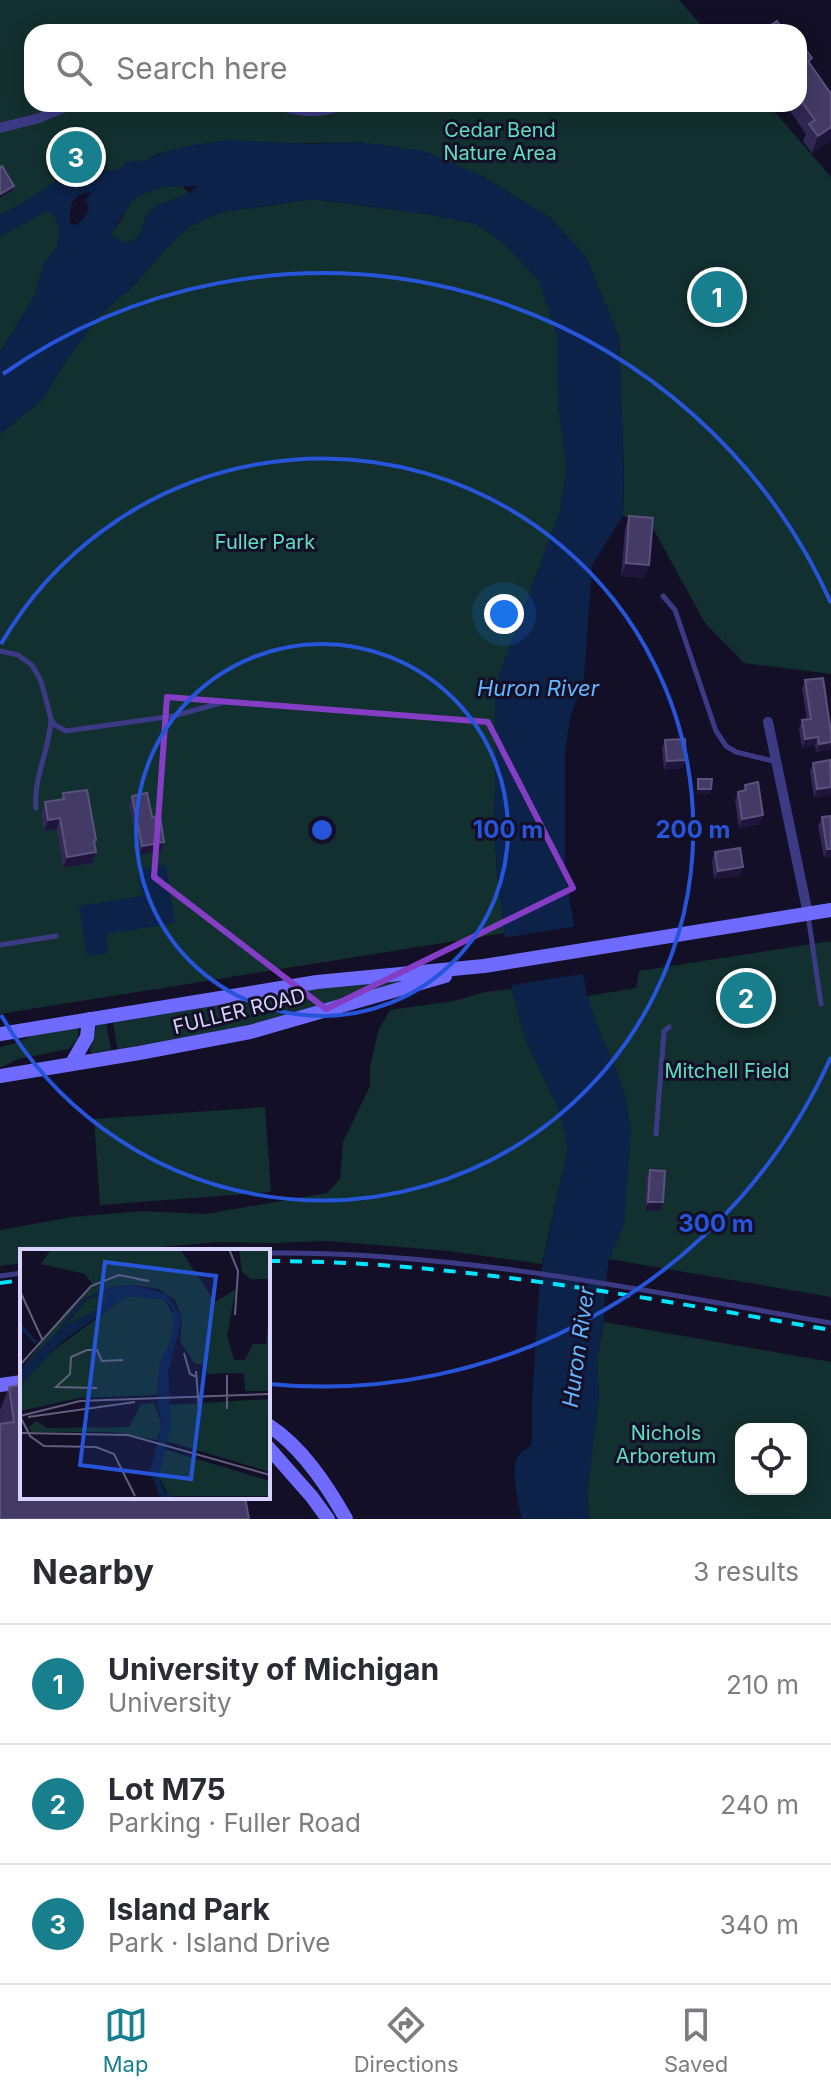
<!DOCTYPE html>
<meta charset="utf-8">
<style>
body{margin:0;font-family:Inter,sans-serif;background:#f2f2f3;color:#2b2b33}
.controls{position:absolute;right:24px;bottom:24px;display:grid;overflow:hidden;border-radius:16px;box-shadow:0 4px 20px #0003}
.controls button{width:72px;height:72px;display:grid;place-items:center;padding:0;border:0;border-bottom:2px solid #e1e1e2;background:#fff;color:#2b2b33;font:40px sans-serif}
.you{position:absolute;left:504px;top:614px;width:28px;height:28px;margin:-20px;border:6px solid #fff;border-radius:50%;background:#1a73e8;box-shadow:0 0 0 12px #1a73e833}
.badge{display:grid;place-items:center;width:52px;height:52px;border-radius:50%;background:#187f8f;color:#fff;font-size:26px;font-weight:700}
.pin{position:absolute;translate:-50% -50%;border:4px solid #fff;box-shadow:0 2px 8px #0006}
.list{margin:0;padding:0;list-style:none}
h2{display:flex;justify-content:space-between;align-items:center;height:104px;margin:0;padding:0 32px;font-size:34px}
h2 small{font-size:26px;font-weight:400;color:#7c7c81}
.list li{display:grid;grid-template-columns:52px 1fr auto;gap:24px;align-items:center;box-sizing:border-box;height:120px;padding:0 32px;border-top:2px solid #e1e1e2}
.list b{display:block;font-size:30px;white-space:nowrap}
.list p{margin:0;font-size:26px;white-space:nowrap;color:#7c7c81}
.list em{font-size:26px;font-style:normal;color:#7c7c81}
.icon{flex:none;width:44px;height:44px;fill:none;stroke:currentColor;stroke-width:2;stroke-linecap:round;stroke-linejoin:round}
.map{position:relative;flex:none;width:831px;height:1519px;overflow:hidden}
.search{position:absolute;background:#fff;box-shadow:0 4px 20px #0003;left:24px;right:24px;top:24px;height:88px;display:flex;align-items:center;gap:20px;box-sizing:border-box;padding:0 28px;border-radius:24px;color:#7c7c81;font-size:30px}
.sheet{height:464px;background:#fff}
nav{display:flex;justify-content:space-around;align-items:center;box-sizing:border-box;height:112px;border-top:2px solid #e1e1e2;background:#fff;font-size:22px;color:#7c7c81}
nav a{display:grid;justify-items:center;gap:4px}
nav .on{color:#187f8f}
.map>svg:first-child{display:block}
.green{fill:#12302f;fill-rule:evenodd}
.water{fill:#0c2248;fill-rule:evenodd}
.pier{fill:#130f26}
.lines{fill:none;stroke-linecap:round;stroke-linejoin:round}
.river{stroke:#0c2248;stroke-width:22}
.lane{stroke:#3d3a85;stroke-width:5}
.street{stroke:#3d3a85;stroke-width:10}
.secondary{stroke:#6f6bff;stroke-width:14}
.rail{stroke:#00e5ff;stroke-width:4;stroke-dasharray:12 10;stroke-linecap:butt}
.wall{fill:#312854}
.shaded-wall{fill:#1d163a}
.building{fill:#433a66;stroke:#5a527e;stroke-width:2}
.marked{fill:none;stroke:#843dc5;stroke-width:6;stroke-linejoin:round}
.ring{fill:none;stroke:#2655da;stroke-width:4}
.labels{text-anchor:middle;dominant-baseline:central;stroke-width:6;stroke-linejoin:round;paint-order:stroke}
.park-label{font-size:20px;fill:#5fe0c0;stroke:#130f26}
.street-label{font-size:20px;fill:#d9d4ff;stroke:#130f26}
.water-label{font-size:22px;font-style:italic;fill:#62b6ff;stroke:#130f26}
.inset-river{fill:none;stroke:#0c2248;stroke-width:4}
.inset-road{fill:none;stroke:#625e7d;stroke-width:2}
.view{fill:#2655da;fill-opacity:0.15;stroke:#2655da;stroke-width:4}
.inset-edge{fill:none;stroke:#d9d4ff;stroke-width:4}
.centre{fill:#2655da;stroke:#130f26;stroke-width:4}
.ring-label{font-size:24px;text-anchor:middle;font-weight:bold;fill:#2655da;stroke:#130f26;stroke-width:6;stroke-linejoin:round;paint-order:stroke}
</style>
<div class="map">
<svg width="831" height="1519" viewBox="0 0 831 1519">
<rect width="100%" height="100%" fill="#130f26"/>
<path class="green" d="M0,0H679L707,32H32V104H768L831,177V674L744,663L705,623L650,523L623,516L624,475L619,337L586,257L549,217L482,176L360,142L191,146L157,154L143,162H127L121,169L110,171L89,169L0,215Z
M177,181L189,193L156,206L146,216L142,230L134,241L124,243L110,234L120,222L133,198Z
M313,199L427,214L477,224L508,247L539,281L557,335L558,405L567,466L560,511L495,687L496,763L494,819L497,874L505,933L0,1014V434L42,400L66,361L98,317L133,286L165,250L190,226L222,212Z
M47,211L54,215L57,220L59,229L57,247L43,265L35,296L0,352V236Z
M831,941V1297L609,1259L624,1223L600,1033L587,996L636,988L639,971Z
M435,975L377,988L246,1026L118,1049L117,1047L113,1023L362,981Z
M512,989L525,1038L559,1110L568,1148L542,1264L448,1251L329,1241L273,1243L217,1242L115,1251H22V1263L0,1266V1230L72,1217L141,1211L206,1214L327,1193L340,1179L343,1142L370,1086V1066L379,1029L390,1010L454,1001L485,992Z
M106,1023L111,1050L91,1053L90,1050L97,1025Z
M78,1028V1038L69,1049L18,1059L0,1068V1047L16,1043L31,1036Z
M265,1107L271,1192L100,1205L94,1119Z
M604,1322L831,1362V1519H589L587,1492L599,1396L597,1360ZM741,1429H801V1489H741Z"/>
<path class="water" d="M228,140L310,144L360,142L424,151L482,176L549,217L586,257L619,337L624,475L623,516L592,565L584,678L570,718L565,754V874L587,996L600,1033L617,1071L626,1098L631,1131L624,1223L609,1259L604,1304V1322L597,1360L599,1396L587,1492L589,1519H522C518,1505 511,1470 517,1458C521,1452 527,1448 532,1444V1402L540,1276L568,1148L559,1110L525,1038L512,989L497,874L494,819L496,763L495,687L560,511L567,467L558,405L557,335L539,281L508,247L477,224L427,214L313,199L222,212L190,226L165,250L133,286L98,317L66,361L42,400L0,434V352L35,296L43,265L57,247L59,229L54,215L47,211L0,236V215C15,207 30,199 44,189C53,184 61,176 71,173C89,167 99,173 115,170C128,167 126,157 143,162C169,147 199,144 228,140ZM202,172L221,176L195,188L189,193L156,206L146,216L142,230L134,241L124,243L111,234L134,198ZM92,192L85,200C94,210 84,218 76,225L70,224C70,206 70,194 92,192Z
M166,865L175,923L106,934L108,953L87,956L79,906L142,896L138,869Z"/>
<path class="pier" d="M579,926L587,973L507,986L501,938Z"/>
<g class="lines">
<path class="river" d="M166,176L243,174"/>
<path class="lane" d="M271,104C290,113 315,117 335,110L339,104
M663,596L675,610L716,731L726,746L736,752L777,762
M0,651L18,655L32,665L41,681L51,719L55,725L66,731L173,716L221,703
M36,808C33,779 49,751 51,720
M808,915L821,1004
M0,945L56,936
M656,1134L664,1031L669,1027
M268,1253C454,1251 648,1291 831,1323
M0,1276L22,1273"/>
<path class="street" d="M0,128L39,118L73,104
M768,722L808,914"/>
<path class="secondary" d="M0,1034L317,982L484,966L831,910
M72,1063L87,1037L89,1019
M0,1076L139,1053L250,1032L445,976
M0,1385L22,1382
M268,1425C302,1447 327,1485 346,1519
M268,1447L312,1497L328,1519"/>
<path class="rail" d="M268,1261C458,1261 645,1298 831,1330
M0,1283L22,1280"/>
</g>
<path class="wall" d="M799,40L812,58L810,63L831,140L812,153L803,141L806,134L785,104H799Z
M629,516L649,565L644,578L621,576L625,529Z
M805,680L831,733V745L829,750L816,752L815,746L802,748L799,729L802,720L807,719L802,689Z
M665,740L683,768L664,770L662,749Z
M830,760L814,798L810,771L813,763Z
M745,785L760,824L739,828L735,800L738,792L743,791Z
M63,793L94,844L92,863L63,868L57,829L44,831L41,813L45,802L61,800Z
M132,796L152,817L164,842L161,851L139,855L129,804Z
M831,816V857L824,858L818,826L822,817Z
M715,852L740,876L714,879L712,861Z
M650,1170L660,1211L645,1210L646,1179Z
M21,1377L249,1519H0V1410L9,1387L18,1385Z"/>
<path class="shaded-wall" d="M831,127V140L812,153L818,136Z
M14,186L13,190L0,198V194Z
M626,563L649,565L644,578L621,576Z
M818,737L815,746L802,748L805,739Z
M831,742L829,750L816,752L819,744Z
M686,760L683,768L664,770L667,761Z
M831,787V795L814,798L817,789Z
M698,789H711L710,794H696Z
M763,815L760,824L739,828L742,819Z
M60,818L57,829L44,831L48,820Z
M164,842L161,851L139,855L142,846Z
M827,849H831V857L824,858Z
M96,852L92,863L63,868L67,857Z
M743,867L740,876L714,879L718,871Z
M648,1202H663L660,1211L645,1210Z"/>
<path class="building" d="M777,21L785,32H761Z
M799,40L812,58L808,61L831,94V127L818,136L809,124L815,120L799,98Z
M2,166L14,186L0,194V168Z
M629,516L653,518L649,565L626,563Z
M823,678L831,733V742L819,744L818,737L805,739L802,720L811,719L805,680Z
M685,739L686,760L667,761L665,740Z
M830,760L831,787L817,789L813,763Z
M698,779H712L711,789H698Z
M758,782L763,815L742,819L738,792L746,790L745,785Z
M87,790L96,840L94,841L96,852L67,857L60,818L48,820L45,802L64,799L63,793Z
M147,793L152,817L160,816L164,842L142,846L132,796Z
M831,816V849H827L822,817Z
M740,848L743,867L718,871L715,852Z
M650,1170L665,1171L663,1202H648Z
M21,1377H22V1497H245L249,1519H0V1424L14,1422L9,1387L22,1385Z"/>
<path class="marked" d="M167,697L488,722L573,888L326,1009L154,877Z"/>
<g class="ring">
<circle cx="322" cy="830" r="186"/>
<path d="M1 644A371 371 0 1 1 1 1015"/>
<path d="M831 1057A557 557 0 0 1 269 1384M3 374A557 557 0 0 1 831 603"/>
</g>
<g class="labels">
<g class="park-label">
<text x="500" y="130">Cedar Bend<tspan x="500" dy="23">Nature Area</tspan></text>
<text x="265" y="542">Fuller Park</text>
<text x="727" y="1071">Mitchell Field</text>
<text x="666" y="1433">Nichols<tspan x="666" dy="23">Arboretum</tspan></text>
</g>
<g class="street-label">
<text transform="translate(239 1011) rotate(-14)">FULLER ROAD</text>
</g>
<g class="water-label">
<text x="538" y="688">Huron River</text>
<text transform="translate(578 1347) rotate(-82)">Huron River</text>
</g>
</g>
<g transform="translate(20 1249)">
<rect width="250" height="250" fill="#130f26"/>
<path d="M31,0H160L195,53L216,40L207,86L214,111H225L233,95H246L250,58V142H225L224,124L187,125L186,117L174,114L160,92L162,69L155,51L139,40L113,36L92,38L59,52L39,81L0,122L47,61L73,36L65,25L21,15ZM219,0H250V30H231L222,23ZM89,43L79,60L45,77L67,50ZM124,45L145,51L154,67L152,91L140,113L137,146L59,149L1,162L0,137L27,106L107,47ZM250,150V223L146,192L147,156ZM134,154L142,176L137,191L94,183H12L8,179L16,172L27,179L109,178L121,155ZM144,200L250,232V247H149L139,228Z" fill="#12302f"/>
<path d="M113,36L147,45L162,69L148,123L151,175L139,228L144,242L156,250H141L130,223L142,176L137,154L140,113L153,85V60L145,51L107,47L40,94L0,137V122L39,81L59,52L91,38ZM89,43L79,60L45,77L67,50Z" fill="#0c2248" fill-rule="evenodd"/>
<path class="inset-river" d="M0,76L16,94"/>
<path class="inset-road" d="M209,0L218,22L215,66M0,42L22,90M164,104L170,125L177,128M0,116L71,37L99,26L129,32L117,30M176,122L179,161M207,126V160M77,139L36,138L50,125L51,108L67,101H77L82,112L103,111M0,167L10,187L24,197L76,198L94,205L115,247M0,167L60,152L250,145M8,168L115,153M0,184L108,186L250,226"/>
<path class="view" d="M85,13L196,27L171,230L60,216Z"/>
<rect width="250" height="250" class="inset-edge"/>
</g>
<circle cx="322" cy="830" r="12" class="centre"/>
<g class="ring-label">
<text x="508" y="838">100 m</text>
<text x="693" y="838">200 m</text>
<text x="716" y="1232">300 m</text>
</g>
</svg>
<div class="controls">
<button><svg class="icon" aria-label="locate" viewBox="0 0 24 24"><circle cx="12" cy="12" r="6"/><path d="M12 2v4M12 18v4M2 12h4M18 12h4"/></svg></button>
</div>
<div class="you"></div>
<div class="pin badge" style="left:717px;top:297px">1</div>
<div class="pin badge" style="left:746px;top:998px">2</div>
<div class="pin badge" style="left:76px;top:157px">3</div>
<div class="search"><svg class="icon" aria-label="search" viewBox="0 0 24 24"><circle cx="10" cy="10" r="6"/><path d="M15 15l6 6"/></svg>Search here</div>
</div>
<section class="sheet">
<h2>Nearby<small>3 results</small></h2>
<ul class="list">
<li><span class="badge">1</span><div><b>University of Michigan</b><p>University</p></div><em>210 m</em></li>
<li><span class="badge">2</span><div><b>Lot M75</b><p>Parking · Fuller Road</p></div><em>240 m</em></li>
<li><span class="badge">3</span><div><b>Island Park</b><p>Park · Island Drive</p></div><em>340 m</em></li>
</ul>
</section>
<nav>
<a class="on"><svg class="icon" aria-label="map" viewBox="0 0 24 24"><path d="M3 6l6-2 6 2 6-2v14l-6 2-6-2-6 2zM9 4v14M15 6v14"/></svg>Map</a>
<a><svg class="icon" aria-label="directions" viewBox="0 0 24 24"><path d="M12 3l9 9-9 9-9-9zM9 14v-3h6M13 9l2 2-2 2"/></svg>Directions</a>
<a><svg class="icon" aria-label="saved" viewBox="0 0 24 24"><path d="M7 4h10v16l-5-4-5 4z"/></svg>Saved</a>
</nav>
